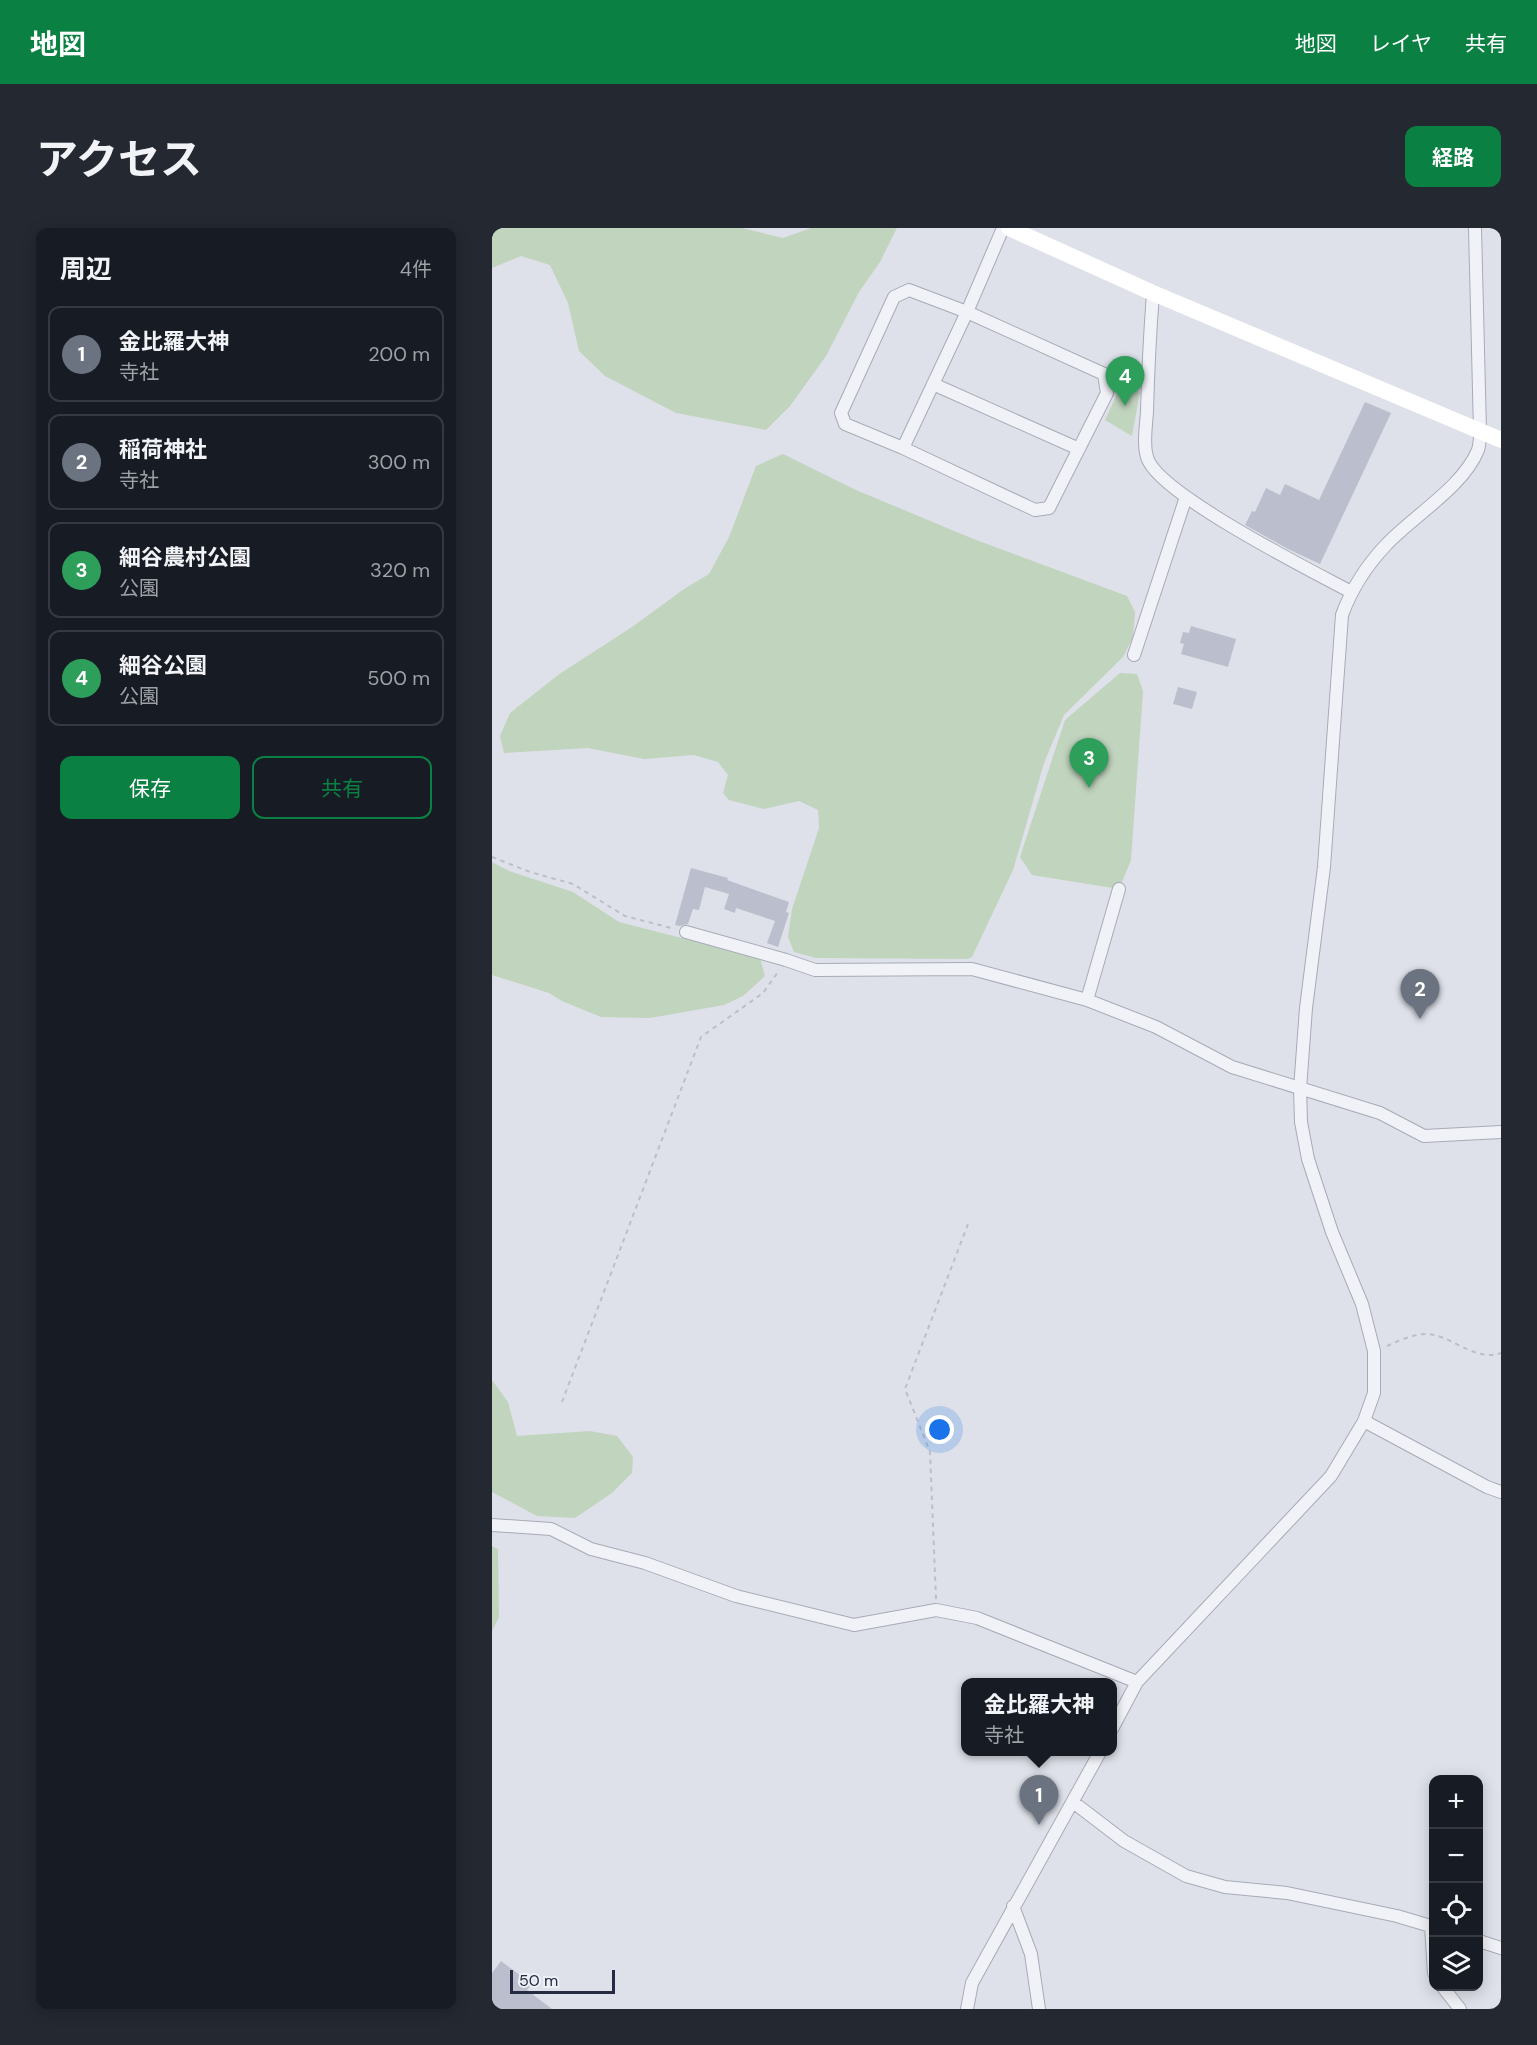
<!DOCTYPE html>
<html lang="ja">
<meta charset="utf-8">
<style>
body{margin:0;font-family:"DM Sans","Noto Sans JP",sans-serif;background:#242831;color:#f1f3f6}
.controls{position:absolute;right:18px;bottom:18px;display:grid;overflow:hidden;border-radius:12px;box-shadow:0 3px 15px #0003}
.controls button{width:54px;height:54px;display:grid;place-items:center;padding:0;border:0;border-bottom:2px solid #363941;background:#171b24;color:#f1f3f6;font:30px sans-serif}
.scale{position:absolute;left:18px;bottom:15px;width:105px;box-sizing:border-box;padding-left:6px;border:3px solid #252c42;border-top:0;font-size:16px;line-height:21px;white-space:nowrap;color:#252c42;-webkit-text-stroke:4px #eef0f7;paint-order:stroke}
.you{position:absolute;left:448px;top:1202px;width:21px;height:21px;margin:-15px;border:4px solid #fff;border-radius:50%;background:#1a73e8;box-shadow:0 0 0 9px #1a73e833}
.badge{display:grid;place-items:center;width:39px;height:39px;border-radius:50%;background:#0b8043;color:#fff;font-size:20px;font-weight:700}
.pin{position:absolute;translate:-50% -50px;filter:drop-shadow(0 2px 3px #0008)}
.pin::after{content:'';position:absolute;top:32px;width:21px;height:18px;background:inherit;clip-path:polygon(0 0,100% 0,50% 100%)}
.popup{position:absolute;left:469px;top:1450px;width:156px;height:78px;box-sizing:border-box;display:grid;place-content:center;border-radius:12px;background:#171b24;filter:drop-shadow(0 2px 4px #0005);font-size:20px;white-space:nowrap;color:#9ea1a6}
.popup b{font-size:22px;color:#f1f3f6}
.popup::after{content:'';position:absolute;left:50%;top:100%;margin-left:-12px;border:12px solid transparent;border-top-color:#171b24}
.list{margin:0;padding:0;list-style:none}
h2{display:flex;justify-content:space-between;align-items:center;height:78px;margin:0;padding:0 24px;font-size:26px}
h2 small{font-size:20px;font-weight:400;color:#9ea1a6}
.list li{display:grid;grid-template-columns:39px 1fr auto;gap:18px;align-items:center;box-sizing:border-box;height:96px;margin:0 12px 12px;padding:0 12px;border:2px solid #363941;border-radius:12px}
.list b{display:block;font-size:22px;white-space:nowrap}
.list p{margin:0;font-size:20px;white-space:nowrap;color:#9ea1a6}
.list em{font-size:20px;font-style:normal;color:#9ea1a6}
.actions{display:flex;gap:12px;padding:18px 24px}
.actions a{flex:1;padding:14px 0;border:2px solid #0b8043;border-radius:12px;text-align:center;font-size:21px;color:#0b8043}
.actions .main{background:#0b8043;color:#fff}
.icon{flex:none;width:33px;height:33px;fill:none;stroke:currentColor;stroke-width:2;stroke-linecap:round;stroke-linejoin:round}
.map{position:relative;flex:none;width:1009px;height:1781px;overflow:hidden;border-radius:12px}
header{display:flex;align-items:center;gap:36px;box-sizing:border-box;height:84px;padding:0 30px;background:#0b8043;color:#fff}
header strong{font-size:28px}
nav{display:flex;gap:33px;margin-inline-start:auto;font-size:21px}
.intro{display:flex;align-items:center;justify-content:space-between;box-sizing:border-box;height:144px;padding:0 36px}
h1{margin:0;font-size:42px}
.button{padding:15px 27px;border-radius:12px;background:#0b8043;color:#fff;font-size:21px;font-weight:700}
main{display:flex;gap:36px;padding:0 36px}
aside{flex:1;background:#171b24;border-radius:12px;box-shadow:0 3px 15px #0003}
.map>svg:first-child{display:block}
.green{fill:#c1d4be}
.building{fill:#bbbfcd}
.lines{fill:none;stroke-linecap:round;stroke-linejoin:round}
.street-casing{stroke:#a6abb7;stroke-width:14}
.path{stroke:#bcbfc8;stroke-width:2;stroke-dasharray:4.5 4.5;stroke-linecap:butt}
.street{stroke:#f1f2f7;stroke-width:12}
.secondary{stroke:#fff;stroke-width:16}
</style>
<header>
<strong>地図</strong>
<nav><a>地図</a><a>レイヤ</a><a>共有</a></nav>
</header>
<div class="intro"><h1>アクセス</h1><a class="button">経路</a></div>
<main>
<aside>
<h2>周辺<small>4件</small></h2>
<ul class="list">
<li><span class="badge" style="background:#6b7280">1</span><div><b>金比羅大神</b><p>寺社</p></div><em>200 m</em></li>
<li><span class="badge" style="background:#6b7280">2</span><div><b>稲荷神社</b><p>寺社</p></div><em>300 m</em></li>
<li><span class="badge" style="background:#2e9e5b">3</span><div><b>細谷農村公園</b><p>公園</p></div><em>320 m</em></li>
<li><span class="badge" style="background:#2e9e5b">4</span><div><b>細谷公園</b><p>公園</p></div><em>500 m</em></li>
</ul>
<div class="actions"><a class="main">保存</a><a>共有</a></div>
</aside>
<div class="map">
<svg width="1009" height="1781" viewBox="0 0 1009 1781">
<rect width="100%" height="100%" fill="#dee1e9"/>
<path class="green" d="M0,0H250L291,10L319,0H405L388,34L367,64L334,128L298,178L274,202L184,185L113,148L87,123L76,75L58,37L29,28L0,40Z
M631,153L648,164L640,208L613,192Z
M291,226L364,262L479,310L635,368L643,384L641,409L631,429L572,487L552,535L521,642L480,729L475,731L324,730L302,724L296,709L300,681L327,600L326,582L307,573L272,581L237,572L231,565L236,547L226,534L202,527L152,531L96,520L12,525L8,508L18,485L66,447L140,399L192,361L217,346L237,309L264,238Z
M628,445L645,446L651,463L639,632L627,661L540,647L528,629L573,492Z
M0,634L17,643L81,664L127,694L268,730L273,748L251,768L232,777L158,790L109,789L70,773L57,765L0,747Z
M0,1152L16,1174L25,1208L98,1203L125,1208L141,1229L140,1245L120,1265L83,1290L45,1288L0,1264Z
M0,1318L6,1321L7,1389L0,1403Z"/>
<path class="building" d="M873,174L899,185L828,336L796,321L753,297L760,283L763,284L774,260L788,267L793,256L827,272Z
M699,398L744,411L736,439L689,426L692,416L688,415L691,404L697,405Z
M686,459L705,464L700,481L681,476Z
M199,640L236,650L235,652L297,674L294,684L297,685L286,719L275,715L283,693L244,680L243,685L232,681L237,666L213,659L207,682L201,681L196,696L188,698L183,697Z
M9,1733L40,1756L35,1762L60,1781H0V1745Z"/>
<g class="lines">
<defs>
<path id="street" d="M417,62L475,84L612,146L615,165L557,280L543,282L411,220L353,196L349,185L402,69Z
M661,65C658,105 656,144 655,184C654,198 651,216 655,229C664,265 822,344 859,364
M441,156L587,221
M411,220L475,84L511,0
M642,427L694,269
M194,704L294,732L323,742L480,741L595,772L664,799L740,839L888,885L932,908L1009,904
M595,772L627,661
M872,1193L995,1259L1009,1264
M0,1297L59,1301L99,1321L153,1335L244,1368L362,1397L444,1382L485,1390L645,1454
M620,1501L645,1454L839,1248L872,1193L882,1165V1123L870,1076L840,1004L816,931L809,894L808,861L814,780L832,639L850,387C860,360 874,338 894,317C921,288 971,259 986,222C988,216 988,209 988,203L983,0
M581,1574L632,1613L694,1648L733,1659L795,1665L905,1688L942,1699
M521,1678L539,1726L547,1781
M939,1698L942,1745
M987,1713L1009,1720
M950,1758L968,1781
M475,1781L480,1755L608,1524"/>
</defs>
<use href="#street" class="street-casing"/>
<path class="path" d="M0,629L38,644L81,656L133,688L183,701
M895,1118C906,1113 919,1107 932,1106C959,1105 982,1135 1009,1125
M70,1174L209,809L271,765L286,744
M444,1371L438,1224L413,1161L476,996"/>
<use href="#street" class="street"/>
<path class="secondary" d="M517,0L661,65L1009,212"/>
</g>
</svg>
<div class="controls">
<button>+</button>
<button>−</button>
<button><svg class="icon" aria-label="locate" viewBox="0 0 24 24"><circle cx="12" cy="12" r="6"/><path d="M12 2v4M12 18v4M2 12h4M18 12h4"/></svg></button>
<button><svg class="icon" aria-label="layers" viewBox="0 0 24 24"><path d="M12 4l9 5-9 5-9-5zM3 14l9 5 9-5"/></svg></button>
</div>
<div class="scale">50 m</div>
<div class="you"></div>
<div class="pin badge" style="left:547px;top:1597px;background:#6b7280">1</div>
<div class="popup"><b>金比羅大神</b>寺社</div>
<div class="pin badge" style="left:928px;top:791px;background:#6b7280">2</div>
<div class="pin badge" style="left:597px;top:560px;background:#2e9e5b">3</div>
<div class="pin badge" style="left:633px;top:178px;background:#2e9e5b">4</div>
</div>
</main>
